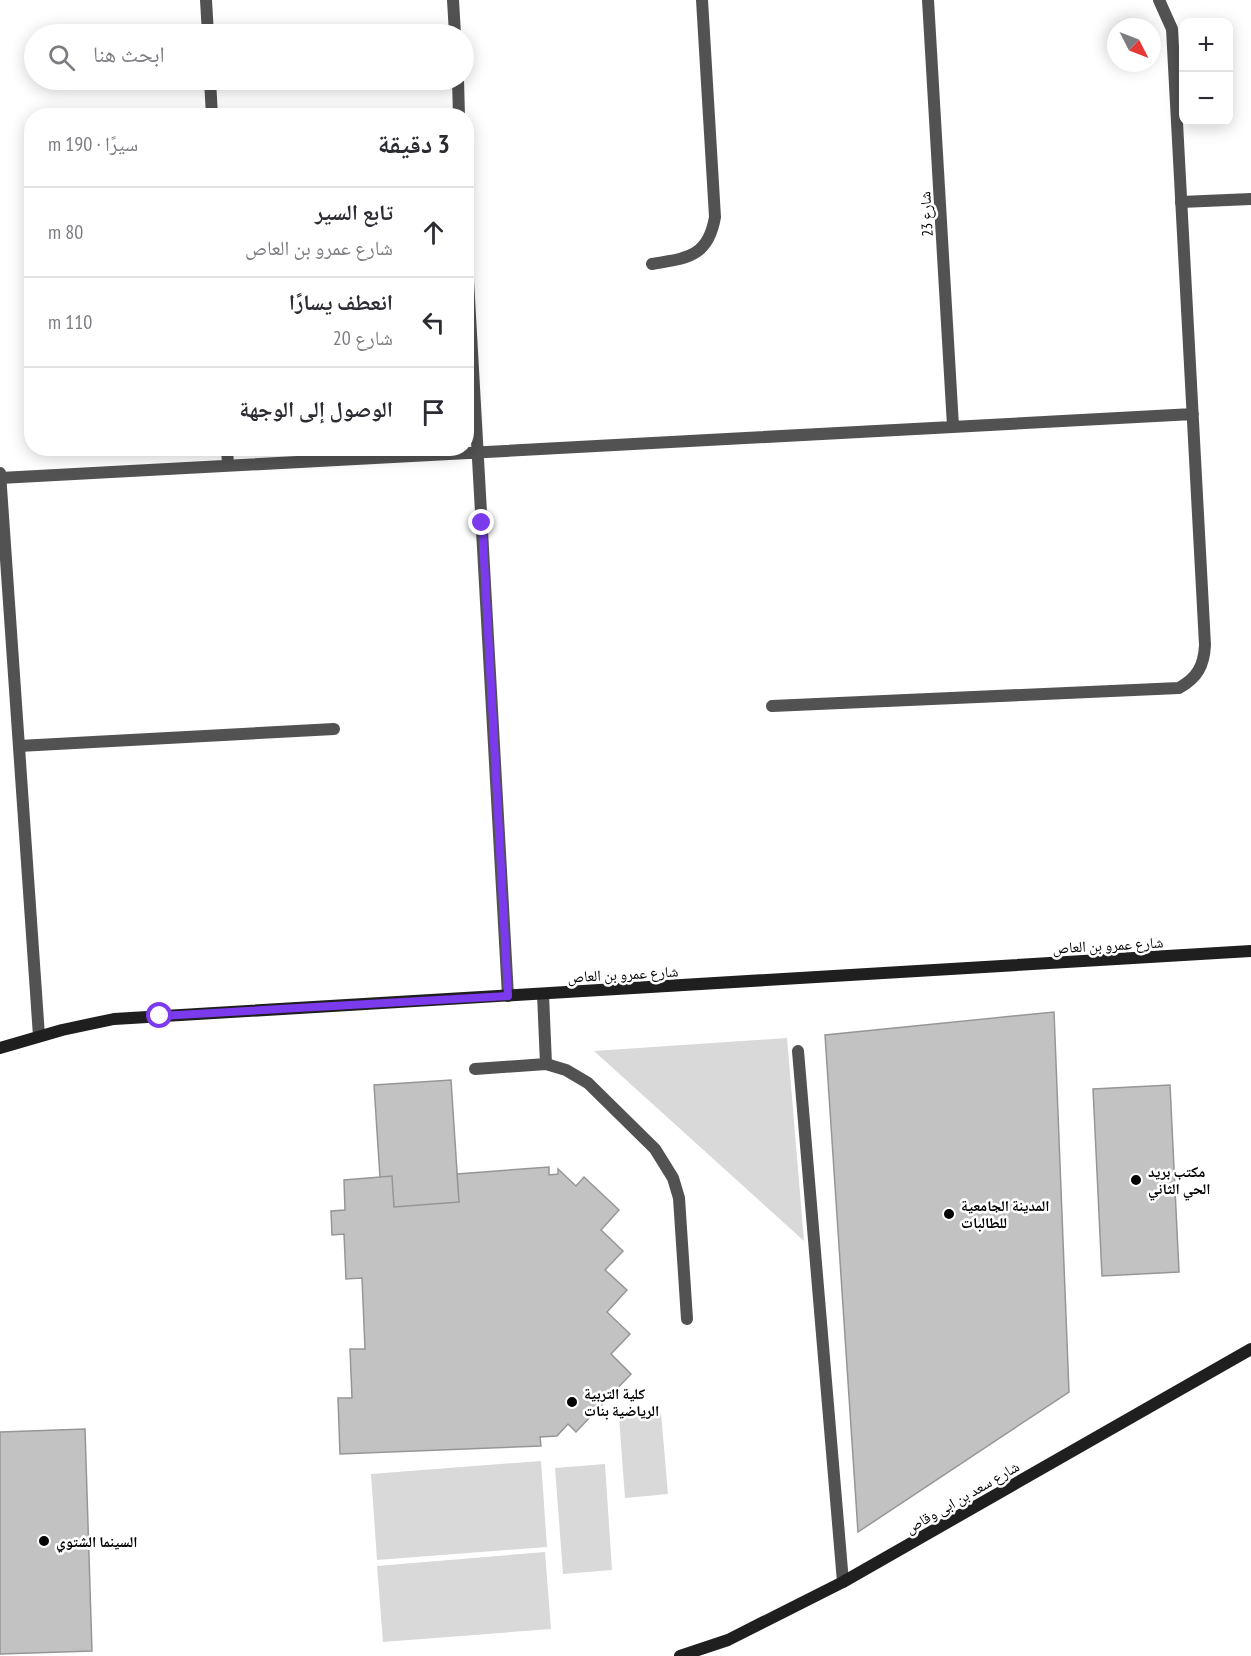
<!DOCTYPE html>
<html lang="ar">
<meta charset="utf-8">
<style>
body{margin:0;font-family:"PT Sans Narrow","Noto Naskh Arabic",sans-serif;background:#f2f2f3;color:#2b2b33;direction:rtl}
.controls{position:absolute;right:18px;top:18px;display:grid;overflow:hidden;border-radius:12px;box-shadow:0 3px 15px #0003}
.controls button{width:54px;height:54px;display:grid;place-items:center;padding:0;border:0;border-bottom:2px solid #e1e1e2;background:#fff;color:#2b2b33;font:30px sans-serif}
.compass{position:absolute;left:1107px;top:18px;width:54px;height:54px;border-radius:50%;background:#fff;box-shadow:0 3px 15px #0003;rotate:132deg}
.stop{position:absolute;width:18px;height:18px;margin:-14px;border:4px solid #7c3aed;border-radius:50%;background:#fff}
.stop.end{background:#7c3aed;border-color:#fff;box-shadow:0 2px 6px #0008}
.list{margin:0;padding:0;list-style:none}
h2{display:flex;justify-content:space-between;align-items:center;height:78px;margin:0;padding:0 24px;font-size:26px}
h2 small{font-size:20px;font-weight:400;color:#7c7c81}
.list li{display:grid;grid-template-columns:39px 1fr auto;gap:18px;align-items:center;box-sizing:border-box;height:90px;padding:0 24px;border-top:2px solid #e1e1e2}
.list b{display:block;font-size:22px;white-space:nowrap}
.list p{margin:0;font-size:20px;white-space:nowrap;color:#7c7c81}
.list em{font-size:20px;font-style:normal;color:#7c7c81}
.icon{flex:none;width:33px;height:33px;fill:none;stroke:currentColor;stroke-width:2;stroke-linecap:round;stroke-linejoin:round}
.map{position:relative;flex:none;width:1251px;height:1656px;overflow:hidden;direction:ltr}
.search{position:absolute;background:#fff;box-shadow:0 3px 15px #0003;left:24px;top:24px;width:450px;height:66px;display:flex;align-items:center;gap:15px;box-sizing:border-box;padding:0 21px;border-radius:33px;color:#7c7c81;font-size:22px}
.panel{position:absolute;background:#fff;box-shadow:0 3px 15px #0003;left:24px;top:108px;width:450px;height:348px;border-radius:24px;direction:rtl}
.map>svg:first-child{display:block}
.green{fill:#d9d9d9}
.building{fill:#c2c2c2;stroke:#969696;stroke-width:1.5}
.lines{fill:none;stroke-linecap:round;stroke-linejoin:round}
.lane{stroke:#525252;stroke-width:12}
.street{stroke:#525252;stroke-width:12}
.secondary{stroke:#1f1f1f;stroke-width:12}
.route{stroke:#7c3aed;stroke-width:8}
.poi-dot{fill:#000;stroke:#fff;stroke-width:2}
.labels{text-anchor:middle;dominant-baseline:central;stroke-width:5;stroke-linejoin:round;paint-order:stroke}
.street-label{font-size:15px;fill:#000;stroke:#fff}
.poi-label{font-size:15px;font-weight:bold;fill:#000;stroke:#fff;text-anchor:start}
</style>
<div class="map">
<svg width="1251" height="1656" viewBox="0 0 1251 1656">
<rect width="100%" height="100%" fill="#fff"/>
<path class="green" d="M787,1038L804,1241L594,1051Z
M661,1413L668,1494L625,1498L619,1417Z
M541,1461L547,1547L377,1560L371,1474Z
M605,1464L612,1570L563,1574L555,1468Z
M545,1552L551,1629L383,1642L377,1566Z"/>
<path class="building" d="M1054,1012L1069,1392L858,1532L825,1035Z
M451,1080L459,1202L394,1207L392,1176L380,1177L374,1085Z
M1170,1085L1179,1272L1102,1276L1093,1089Z
M549,1167V1175L558,1174V1169L576,1186L584,1177L619,1210L601,1230L623,1251L605,1270L627,1290L607,1312L630,1334L611,1354L631,1374L576,1432L568,1424L557,1436L540,1437L541,1446L340,1454L338,1398H352L350,1349H365L362,1278L346,1279L344,1234L332,1235L331,1211L345,1210L344,1180L392,1176L394,1207L459,1202L457,1174Z
M85,1429L92,1651L0,1654V1432Z"/>
<g class="lines">
<path class="lane" d="M1181,202L1251,199
M543,994L546,1064
M475,1069L546,1064L566,1070L588,1083L655,1149L673,1178L679,1198L687,1319"/>
<path class="street" d="M206,0L208,34
M453,0L455,34
M928,0L953,426
M210,80L212,116
M458,80L459,116
M466,244L508,996
M652,264C686,258 708,258 715,217L702,0
M227,448L228,465
M0,473L39,1036
M0,478L1193,414
M772,706L1179,688C1197,678 1204,666 1205,645L1172,29L1159,0
M19,746L334,729
M798,1051L843,1582"/>
<path class="secondary" d="M0,1048L62,1030L114,1019L1251,951
M680,1656L728,1640L843,1582L1251,1349"/>
</g>
<g class="lines">
<path class="route" d="M160,1016L508,996L482,523"/>
</g>
<g class="poi-dot">
<circle cx="1136" cy="1180" r="6"/>
<circle cx="949" cy="1214" r="6"/>
<circle cx="572" cy="1402" r="6"/>
<circle cx="44" cy="1541" r="6"/>
</g>
<g class="labels">
<g class="street-label">
<text transform="translate(926 214) rotate(-93)">شارع 23</text>
<text transform="translate(1108 945) rotate(-3)">شارع عمرو بن العاص</text>
<text transform="translate(623 974) rotate(-3)">شارع عمرو بن العاص</text>
<text transform="translate(962 1497) rotate(-30)">شارع سعد بن ابى وقاص</text>
</g>
<g class="poi-label">
<text x="1148" y="1171">مكتب بريد<tspan x="1148" dy="17">الحي الثاني</tspan></text>
<text x="961" y="1205">المدينة الجامعية<tspan x="961" dy="17">للطالبات</tspan></text>
<text x="584" y="1393">كلية التربية<tspan x="584" dy="17">الرياضية بنات</tspan></text>
<text x="56" y="1541">السينما الشتوي</text>
</g>
</g>
</svg>
<div class="controls">
<button>+</button>
<button>−</button>
</div>
<svg class="compass" viewBox="-18 -18 36 36"><path d="M0-13l5 13h-10z" fill="#e53935"/><path d="M0 13l5-13h-10z" fill="#7c7c81"/></svg>
<div class="stop" style="left:160px;top:1016px"></div>
<div class="stop end" style="left:482px;top:523px"></div>
<div class="search"><svg class="icon" aria-label="search" viewBox="0 0 24 24"><circle cx="10" cy="10" r="6"/><path d="M15 15l6 6"/></svg>ابحث هنا</div>
<section class="panel">
<h2>3 دقيقة<small>سيرًا · 190 m</small></h2>
<ul class="list">
<li><svg class="icon" aria-label="ahead" viewBox="0 0 24 24"><path d="M12 20V5M6 11l6-6 6 6"/></svg><div><b>تابع السير</b><p>شارع عمرو بن العاص</p></div><em>80 m</em></li>
<li><svg class="icon" aria-label="left" viewBox="0 0 24 24"><path d="M17 20v-9H6M10 6l-5 5 5 5"/></svg><div><b>انعطف يسارًا</b><p>شارع 20</p></div><em>110 m</em></li>
<li><svg class="icon" aria-label="arrive" viewBox="0 0 24 24"><path d="M6 21V4h12l-3 4 3 4H6"/></svg><div><b>الوصول إلى الوجهة</b></div></li>
</ul>
</section>
</div>
